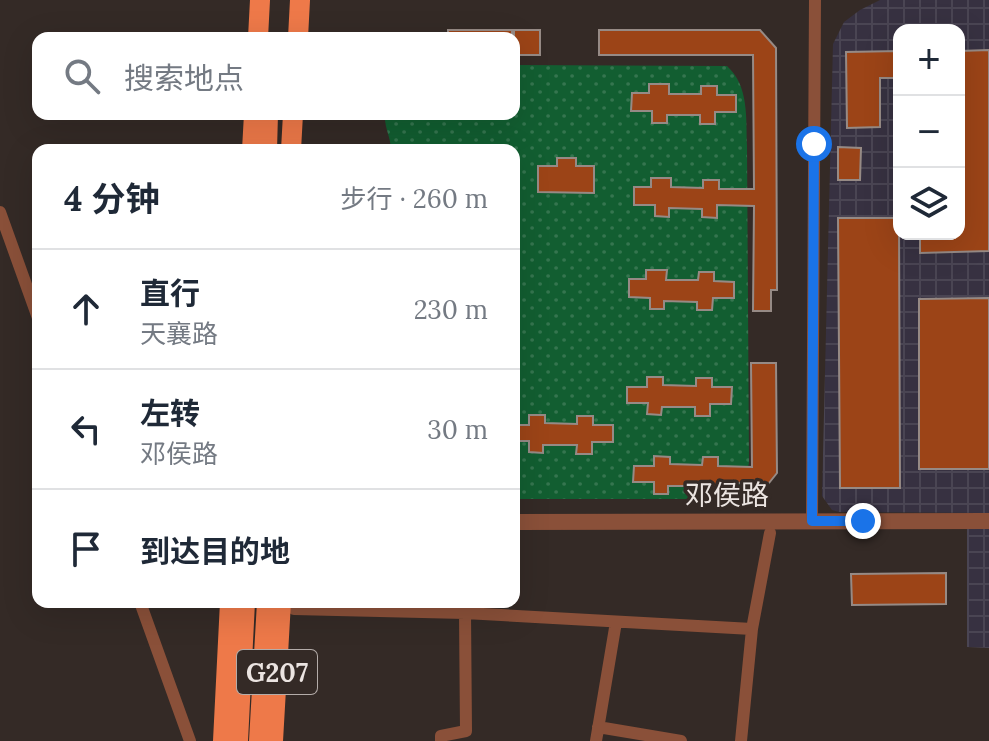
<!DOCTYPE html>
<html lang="zh">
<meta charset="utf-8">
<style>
body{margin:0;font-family:Lora,"Noto Sans SC",serif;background:#f2f2f3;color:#1f2937}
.controls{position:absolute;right:24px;top:24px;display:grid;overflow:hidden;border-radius:16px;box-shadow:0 8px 32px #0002}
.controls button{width:72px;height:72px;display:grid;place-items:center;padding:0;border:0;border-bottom:2px solid #e0e1e3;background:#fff;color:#1f2937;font:40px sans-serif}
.stop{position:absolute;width:24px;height:24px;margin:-18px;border:6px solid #1a73e8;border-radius:50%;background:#fff}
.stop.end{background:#1a73e8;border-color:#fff;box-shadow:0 2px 8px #0008}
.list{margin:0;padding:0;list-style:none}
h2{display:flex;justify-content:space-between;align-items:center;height:104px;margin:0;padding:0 32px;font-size:34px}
h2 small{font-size:26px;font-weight:400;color:#747a83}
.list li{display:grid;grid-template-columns:52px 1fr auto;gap:24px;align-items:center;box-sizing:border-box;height:120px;padding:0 32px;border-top:2px solid #e0e1e3}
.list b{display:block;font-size:30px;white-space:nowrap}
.list p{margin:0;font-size:26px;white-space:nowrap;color:#747a83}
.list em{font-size:26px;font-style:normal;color:#747a83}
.icon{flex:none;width:44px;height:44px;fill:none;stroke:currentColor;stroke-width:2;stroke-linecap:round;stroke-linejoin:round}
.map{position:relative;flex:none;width:989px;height:741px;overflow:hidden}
.search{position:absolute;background:#fff;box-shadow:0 8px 32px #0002;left:32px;top:32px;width:488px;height:88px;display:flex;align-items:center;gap:20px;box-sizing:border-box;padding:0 28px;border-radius:16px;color:#747a83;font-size:30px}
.panel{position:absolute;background:#fff;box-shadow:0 8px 32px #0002;left:32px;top:144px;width:488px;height:464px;border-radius:16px}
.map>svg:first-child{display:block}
.industrial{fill:url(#industrial-grid);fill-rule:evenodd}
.grass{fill:url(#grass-dots)}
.building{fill:#9c4417;stroke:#968a85;stroke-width:2}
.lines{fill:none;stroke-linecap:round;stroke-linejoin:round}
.minor{stroke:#8a5039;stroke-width:12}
.tertiary{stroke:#8a5039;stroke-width:16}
.trunk{stroke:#ee7949;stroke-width:20}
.route{stroke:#1a73e8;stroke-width:10}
.labels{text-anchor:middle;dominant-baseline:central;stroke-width:7;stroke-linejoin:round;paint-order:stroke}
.shield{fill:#342a26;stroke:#b4aca9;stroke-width:2}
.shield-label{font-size:26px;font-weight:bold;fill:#ebe4e1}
.street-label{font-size:28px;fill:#ebe4e1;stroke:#342a26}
</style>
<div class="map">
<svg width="989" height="741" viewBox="0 0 989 741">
<defs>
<pattern id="industrial-grid" width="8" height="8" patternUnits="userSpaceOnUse" patternTransform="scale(2)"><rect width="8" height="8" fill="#373141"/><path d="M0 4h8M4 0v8" fill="none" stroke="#4a4553"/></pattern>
<pattern id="grass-dots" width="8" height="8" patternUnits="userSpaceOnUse" patternTransform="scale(2)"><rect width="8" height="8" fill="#125e31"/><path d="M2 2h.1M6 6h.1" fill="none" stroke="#35754f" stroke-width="1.8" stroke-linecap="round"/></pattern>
</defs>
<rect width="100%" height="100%" fill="#342a26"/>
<path class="industrial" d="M880,0H989V513L839,512L832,510L822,496L833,44L844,22L860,10ZM899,30H959V234H899Z
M967,521H989V648L967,647Z"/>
<path class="grass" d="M514,65L727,66C749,86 746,117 747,146L749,463L742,490L731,496L712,499H514V150H391C391,137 384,128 385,114H514Z"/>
<path class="building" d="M448,30H512V38H448Z
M514,30H540V55H514Z
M599,30H760L776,48L777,290H771V311H753L754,206L717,205V218L702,217V209L669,208V217L655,216V205H634V187H651V178H671V187L703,188V180H719V189H754L753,55H599Z
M989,50V251L920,253V234H959V51Z
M899,51V78H880V127L847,128L846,52Z
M649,84H669V94H701V86H717V95H736V112H715V124H700V115H667V123H652V111H631L632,93H649Z
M838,147L861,148L860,180H838Z
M557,158H576V166H594V193L538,192V166H557Z
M838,218H899L900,488H840Z
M646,270H667L666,280H698L699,272H714V281L734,282V298H713L712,310H697V302L664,301V309H650V298L629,297V279H646Z
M989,298V469H919V299Z
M751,363H776L777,473L761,493H752V483H717V495H701V486H668V494H654V482H633L634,466H654V456L670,457V464L702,465L703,457H718V466L752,467Z
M647,377H663V385L696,386V378H712V387H732L731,404H710V416H695V407H662L661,415L647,414L648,403H627V387H647Z
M529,415H545V423L577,424V416H593V425H613V442H592V454H576L577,445H543V453L529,452V441H514V425H529Z
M946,573V604L852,605L851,574Z"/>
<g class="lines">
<path class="minor" d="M0,212L38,318
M812,521L815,0
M140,602L190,741
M294,609L465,613L752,629L741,741
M752,629L770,533
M598,727L681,741
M441,741V736L466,731L465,613
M596,741L616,622"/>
<path class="tertiary" d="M514,522L989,521"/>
<path class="trunk" d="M258,38L260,0
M298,38L300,0
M252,150L254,114
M267,150L268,114
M291,150L293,114
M223,741L230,602
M238,741L245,602
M259,741L267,602
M273,741L281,602"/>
</g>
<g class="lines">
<path class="route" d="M814,144L812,521H863"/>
</g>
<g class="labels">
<rect class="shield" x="237" y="650" width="80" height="44" rx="6"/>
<g class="shield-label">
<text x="277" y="672">G207</text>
</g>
<g class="street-label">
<text x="727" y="495">邓侯路</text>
</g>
</g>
</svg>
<div class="controls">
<button>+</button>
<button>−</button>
<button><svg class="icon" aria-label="layers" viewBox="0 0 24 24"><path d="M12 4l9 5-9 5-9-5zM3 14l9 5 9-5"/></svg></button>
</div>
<div class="stop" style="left:814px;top:144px"></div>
<div class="stop end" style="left:863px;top:521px"></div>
<div class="search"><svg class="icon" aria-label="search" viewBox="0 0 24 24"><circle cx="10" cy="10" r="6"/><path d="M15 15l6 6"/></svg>搜索地点</div>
<section class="panel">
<h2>4 分钟<small>步行 · 260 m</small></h2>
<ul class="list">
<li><svg class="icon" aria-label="ahead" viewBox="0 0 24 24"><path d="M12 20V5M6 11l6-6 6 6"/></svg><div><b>直行</b><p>天襄路</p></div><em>230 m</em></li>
<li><svg class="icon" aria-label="left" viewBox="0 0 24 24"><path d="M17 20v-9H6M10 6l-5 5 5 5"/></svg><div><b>左转</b><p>邓侯路</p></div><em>30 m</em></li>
<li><svg class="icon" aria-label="arrive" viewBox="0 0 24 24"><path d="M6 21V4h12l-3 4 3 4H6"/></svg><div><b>到达目的地</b></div></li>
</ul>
</section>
</div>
